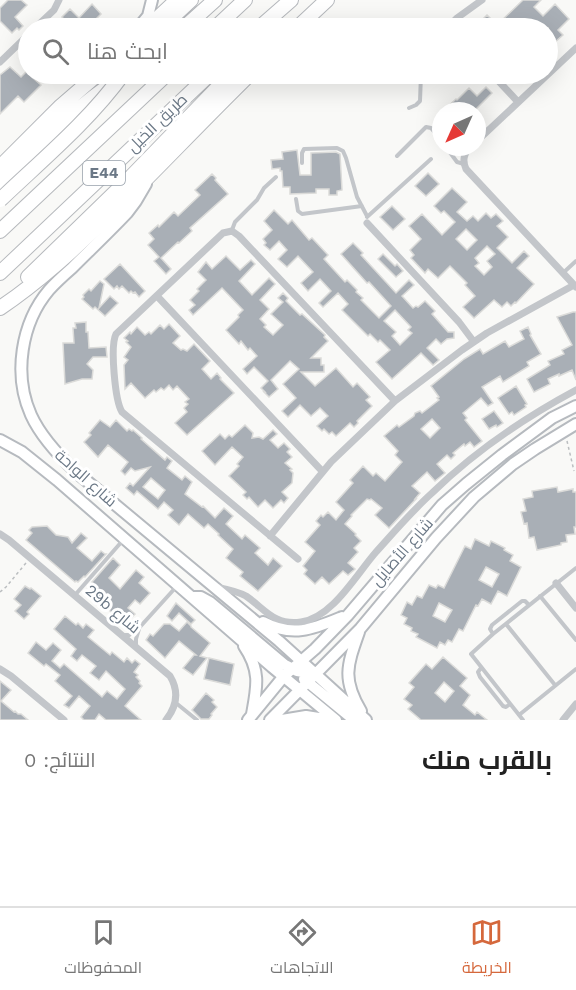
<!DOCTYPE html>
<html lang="ar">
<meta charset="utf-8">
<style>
body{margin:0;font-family:"Work Sans",Cairo,sans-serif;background:#f6f6f6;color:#222;direction:rtl}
.compass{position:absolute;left:432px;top:102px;width:54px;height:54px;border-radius:50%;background:#fff;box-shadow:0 6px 24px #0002;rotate:225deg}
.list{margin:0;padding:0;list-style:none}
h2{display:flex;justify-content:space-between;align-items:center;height:78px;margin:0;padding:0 24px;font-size:26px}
h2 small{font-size:20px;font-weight:400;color:#767676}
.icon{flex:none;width:33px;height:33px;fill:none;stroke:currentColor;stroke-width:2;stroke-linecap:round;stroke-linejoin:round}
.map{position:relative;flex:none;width:576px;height:720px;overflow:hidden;direction:ltr}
.search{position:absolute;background:#fff;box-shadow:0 6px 24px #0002;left:18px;right:18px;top:18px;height:66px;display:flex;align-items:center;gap:15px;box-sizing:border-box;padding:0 21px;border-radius:33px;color:#767676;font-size:22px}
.sheet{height:186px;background:#fff}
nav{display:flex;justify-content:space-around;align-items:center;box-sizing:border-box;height:84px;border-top:2px solid #e0e0e0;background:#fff;font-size:16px;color:#767676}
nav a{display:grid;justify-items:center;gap:3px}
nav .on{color:#d5683c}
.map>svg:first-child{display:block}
.building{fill:#a9afb6;stroke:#dbdbd9;stroke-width:1.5;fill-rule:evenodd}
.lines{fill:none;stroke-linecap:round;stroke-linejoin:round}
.secondary-casing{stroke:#b6babf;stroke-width:14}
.highway-casing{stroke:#b6b9bd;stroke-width:16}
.path{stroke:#bbbec0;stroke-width:1.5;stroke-dasharray:3 3;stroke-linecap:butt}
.lane{stroke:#c3c6ca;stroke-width:4}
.street{stroke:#c3c6ca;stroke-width:7}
.secondary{stroke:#fff;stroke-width:10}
.highway{stroke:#fff;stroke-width:14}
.highway-bridge-casing{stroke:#b6b9bd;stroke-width:16;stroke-linecap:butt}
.highway-bridge{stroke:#fff;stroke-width:14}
.labels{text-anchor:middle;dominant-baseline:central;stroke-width:6;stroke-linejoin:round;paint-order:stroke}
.shield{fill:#fff;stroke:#97a0aa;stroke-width:1.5}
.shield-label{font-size:15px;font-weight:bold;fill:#6b7886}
.street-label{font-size:16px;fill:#6b7886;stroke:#fff}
</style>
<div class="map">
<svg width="576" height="720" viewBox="0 0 576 720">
<rect width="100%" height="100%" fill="#f9f9f7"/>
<path class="building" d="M8,0H21L27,5L15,17L23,26L19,30L17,28L12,33L0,21V8Z
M523,0H541L534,7L543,16L555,4L569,19L558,30L563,35L548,48V28H479L476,26L487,15L497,25Z
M92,4L101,14L87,28H79L69,19L67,22L62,17L70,9L79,18Z
M10,67L21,77L26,72L41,85L24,102L18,96L0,114V75Z
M486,87L492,93L474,111H443L456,99L457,100L469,88L477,96Z
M297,150L300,175H311V153L336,152L340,154L342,190L337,191V195H329V189H316V193L290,194V187H283L282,171H280V168L272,169L271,160L283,159L282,152Z
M428,173L439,184L426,196L415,186Z
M212,174L216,178L215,180L228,194L190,228L192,231L179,243L178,242L161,258L171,269L166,274L154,261L159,257L148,245L154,239L149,233L158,225L159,227L174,212L178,216L200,195L195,190Z
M452,188L467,202L457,212L467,221L473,216L478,221L486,213L491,218L496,214L503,221L497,226L508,237L497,248L512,263L524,251L529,256L517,268L534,284L516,303L515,302L511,306L507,302L502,307L494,300L474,318L463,307L475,296L465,285L467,283L450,266L438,278L428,269L425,273L411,258L414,255L410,250L421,239L409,226L422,214L442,235L455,222L444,211L441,213L434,206ZM466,229L477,240L467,250L456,239ZM487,246L495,254L487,261L492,267L484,275L475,266L479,263L475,258Z
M392,206L405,219L393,230L380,217Z
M274,210L288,224L292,220L309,240L312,238L328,255L324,259L345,282L347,280L357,290L356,292L363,298L361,300L379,318L391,306L369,282L367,283L341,254L353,243L363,253L361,255L396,293L409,280L414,285L402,296L413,308L416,306L418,307L425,301L435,311L432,314L448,332H454V338L447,339L441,344L436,339L427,348L439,360L433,365L421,353L392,379L376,362L390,350L380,340L378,342L370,334L368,336L342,310L348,304L338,293L323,307L319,303L331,291L320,279L308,291L301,283L313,272L298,256L287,267L278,259L287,250L279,241L270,250L264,245L266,243L263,239L272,230L264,221ZM395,310L411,327L408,330L412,333L400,345L392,336L396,332L384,321Z
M383,254L395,266L397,264L403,271L396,277L378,259Z
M226,256L240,270L251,260L255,264L239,281L252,295L269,278L275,284L260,300L269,309L260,319L266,325L264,327L273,335L283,325L271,314L283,302L278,298L283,293L288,298L286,301L300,315L302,314L325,335L324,337L328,341L311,358H321V365H324V372H301L315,386L336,368L353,387L357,383L370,397L366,400L372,406L357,421L358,423L354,427L350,423L336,436L332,432L329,434L324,429L322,431L317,426L328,416L320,408L311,416L300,405L288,417L282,411L296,398L283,384L299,369L290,361L271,380L278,389L269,397L264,392H265L261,388L268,381L254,367L247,374L243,369L257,356L250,348L248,350L241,341L239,344L226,330L239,317L238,315L243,310L222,288L193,315L189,310L195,305L190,300L199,291L197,289L206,280L198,272L206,262L212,269Z
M120,264L145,291L139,297L135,292L133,293L131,291L129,293L122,286L119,289L117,286L114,289L104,279Z
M100,281L104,284L99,308L110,296L118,303L105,316L95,307L93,309L82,299L84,297L83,295L89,289L91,291Z
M573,312H576V380L572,370L559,376V374L548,379L550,384L534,392L527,379L550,365L548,361L564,354L562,350L572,345L557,317Z
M86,322V332H88L89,348L106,347L107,357H93L87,364L93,370L92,379H82L65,384L63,343H74L73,328H76L75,323Z
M169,324L180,336L173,343L181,350L183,349L187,351L194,344L210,361L202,369L211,379L217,373L221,378L220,379L234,393L187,435L175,423L187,412L184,408L188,404L185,402L189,399L177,386L173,390L169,385L164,390L161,388L156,392L154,390L145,398L131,383L125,389L124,365L128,360L124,357L131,347L126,342L128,341L124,338L130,332L131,334L137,327L145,335L149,332L151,334L160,325L164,329Z
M528,327L531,334L530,335L541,354L527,362L529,366L503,382L500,376L482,387L493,403L488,406L481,398L463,413L467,418L465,420L482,441L474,447L470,442L465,446L464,444L453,453L455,455L451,459L447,455L437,464L445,473L435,481L427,472L412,486L420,493L415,499H416L389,528L375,515L382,508L371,499L370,500L367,499L351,515L352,516L345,524L356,534L355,535L361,541L354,548L358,552L348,563L355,569L348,575L343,571L329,584L322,577L315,584L304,574L307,570L303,566L315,551L305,542L320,525L316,521L321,515L323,517L328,512L336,520L344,510L336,502L353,483L350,480L363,466L373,476L376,473L385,481L402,462L395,455L398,451L384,436L397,425L399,427L414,416L415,413L420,411L422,413L439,400L437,398L439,397L431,386L464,359L480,349L483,354L505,341L509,347L524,339L520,331ZM432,419L440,428L430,438L421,429Z
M516,386L527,404L525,405L526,407L514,415L512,412L509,414L498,398Z
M494,411L503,423L497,427L496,425L489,429L482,419Z
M100,420L110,427L116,420L127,431L129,429L132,431L133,430L142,438L141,439L165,460L167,457L172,461L167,468L182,480L185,476L192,482L185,494L202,507L203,506L215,518L224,508L233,516L226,524L242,539L245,535L260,548L255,553L268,565L273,558L282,566L258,591L240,576L243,572L226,558L233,549L218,535L219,534L208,524L204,528L188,514L179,525L168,515L173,510L164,502L158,509L137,491L134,495L126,488L130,483L133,486L150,467L135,471L131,468L125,475L121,471L128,462L108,445L98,457L84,442L91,435L89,433ZM151,478L165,490L158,499L143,487Z
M245,425L253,433L252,438L259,437L263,439L273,430L277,434L270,440L278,448L284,443L290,449L287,452L292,457L285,463L292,469L290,470L293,473L292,483L282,492L288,498L284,503L281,500L273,508L265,500L258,507L249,497L247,499L243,495L246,492L229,476L239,466L237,464L243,457L232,447L215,465L202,451L220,434L225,439L229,435L232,437Z
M557,487L558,492L573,489V492H576V527H574L575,534L566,535L567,542L561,543V545L537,550L534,537L529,538L527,523L524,524L521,512L526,511L523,499L533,497L532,491Z
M47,526L56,535L68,537L72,543L81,533L87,538L77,548L92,561L101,551L105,554H106L85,577L84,576L78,582L76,581L75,582L26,540L32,533L29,530L32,527Z
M475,539L489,546L491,541L505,548L504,550L513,555L510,561L521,567L507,596L498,591L491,604L482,599L478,606L476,605L463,631L459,629L452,642L448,640L445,645L440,642L437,648L416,637L418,634L411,631L412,628L404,624L407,618L401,615L407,602L412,605L417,596L422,598L429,585L436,588L438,585L444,588L465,546L471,549ZM486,567L499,574L492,587L479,580ZM439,603L452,610L445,622L433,616Z
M113,558L120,565L109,578L120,589L136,570L144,577L139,583L150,593L140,604L135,600L128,608L135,614L130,619L127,615L122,621L86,591L93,583L92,582Z
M25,586L30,589L31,588L41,596L27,612L29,614L24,619L15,611L21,605L14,599Z
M176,603L195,620L191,624L179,613L172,621L167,616Z
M65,616L76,625L78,623L83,628L86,624L94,630L88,637L110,655L112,652L124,662L127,658L132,663L135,660L140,664L134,672L138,675L136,677L140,681L139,683L142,686L125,706L141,720H106L99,714L95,720H84L81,717L90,706L79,696L69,708L64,705L72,696L55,681L60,675L46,664L44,666L28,653L36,642L46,650L53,643L61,650L52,661L60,668L64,664L102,697L107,691L117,699L125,689L106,671L99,680L90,673L96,666L82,655L77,661L71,656L76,649L54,629Z
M187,622L191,626V627L210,643L200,656L207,658L193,675L183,668L194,655H196L179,641L165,658L146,640L150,634L153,636L164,624H170L179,631Z
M443,657L467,678L460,686L470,695L463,705L475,715L477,712L487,720H421L408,709L412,705L404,699L414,687L409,683L426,664L432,669ZM444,682L454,691L445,702L435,693Z
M209,658L234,664L230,685L204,679Z
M0,681L11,690L1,701L14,712L15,711L18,714H21L28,720H0Z
M206,693L214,700L212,702L217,707L211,714L212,715L209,719H201L192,710Z"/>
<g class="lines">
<defs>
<path id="secondary" d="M138,28L148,16L152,0
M146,184L136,201L127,213C109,232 90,250 72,268C64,275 56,282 49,290C21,323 13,375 31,415C41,437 59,456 76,472L279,641L366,720
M0,440L22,452L57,480L272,667L336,720
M193,597H201L210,602L285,665L297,671L316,674
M263,622C293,638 313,629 342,617
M359,632C347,666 342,679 361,711
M244,646C261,671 257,687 252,714
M304,679L354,720
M248,720L284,676L315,649L348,615L442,505L466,484L502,455L552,418L576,406
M270,720L360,629L436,538L474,497L513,464L535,449L576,424
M282,720L306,716L331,720"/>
<path id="highway" d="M147,28L177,0
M161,28L191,0
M184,28L215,0
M215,28L245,0
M259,28L291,0
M297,28L327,0
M0,167L61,106L98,74
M0,183C38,147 74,108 118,80
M0,231L167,74
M0,273L210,74
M28,277L132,176L231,74
M0,308C39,282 74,249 108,217C156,170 202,121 250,74"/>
</defs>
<use href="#secondary" class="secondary-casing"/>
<use href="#highway" class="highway-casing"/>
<path class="path" d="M567,441L574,471
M0,592L6,587L26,563"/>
<path class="lane" d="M444,28L452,26
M409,108L416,105L420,101L421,74
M446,147L457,162L464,164
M397,156L426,127L431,128L441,140
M302,163V153L304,149L337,148L343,151L346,158L357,197L367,216
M296,199L298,211L302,214L362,206
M367,217L431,159
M232,230L235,222L257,200L264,188L276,177
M563,273L576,261
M75,595L124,539
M540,596L576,640
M506,624L555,685
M493,634L490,629L492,625L522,601H525L529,605
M122,635H129L139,628L177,586
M136,647V639L139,629
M481,668L478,672L480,677L503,706L506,707L510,704
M176,703L197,720
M519,715L576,669
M523,720L471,654L493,634L576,568"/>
<path class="street" d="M35,28L54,10L59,0
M453,28L454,21L457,18L482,0
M0,62L28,35
M492,74L518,102
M477,141L576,48
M470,147C464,154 462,160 466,169L576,287
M367,223L459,322L474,342
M157,296L322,471
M0,534L9,540L170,676C179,691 177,706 166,720
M270,536L331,462L395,401L462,350L487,333L574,285
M298,559L122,412C115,401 110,346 116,334L223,233L232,231L239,236L395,401
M556,583L576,608
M216,587C226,589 237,591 246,596C265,609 274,626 301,622C332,618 356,575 376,552C394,532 412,511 432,493C474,452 524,418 576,390
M0,669L11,676L64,720
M563,720L576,704"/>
<use href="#secondary" class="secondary"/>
<use href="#highway" class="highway"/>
<defs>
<path id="highway-bridge" d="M0,200C42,160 89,121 123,74"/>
</defs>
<use href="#highway-bridge" class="highway-bridge-casing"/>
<use href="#highway-bridge" class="highway-bridge"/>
</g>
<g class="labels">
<rect class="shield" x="83" y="161" width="42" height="24" rx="4.5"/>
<g class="shield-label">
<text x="104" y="173">E44</text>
</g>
<g class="street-label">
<text transform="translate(157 123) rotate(-44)">طريق الخيل</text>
<text transform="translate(86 478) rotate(42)">شارع الواحة</text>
<text transform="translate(402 552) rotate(-49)">شارع الأصايل</text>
<text transform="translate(113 609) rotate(40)">29b شارع</text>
</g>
</g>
</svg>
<svg class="compass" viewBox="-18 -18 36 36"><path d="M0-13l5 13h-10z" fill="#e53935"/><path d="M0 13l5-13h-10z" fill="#767676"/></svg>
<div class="search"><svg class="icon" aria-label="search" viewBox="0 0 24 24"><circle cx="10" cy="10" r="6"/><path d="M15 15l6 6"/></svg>ابحث هنا</div>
</div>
<section class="sheet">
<h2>بالقرب منك<small>النتائج: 0</small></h2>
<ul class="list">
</ul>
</section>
<nav>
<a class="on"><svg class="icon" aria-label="map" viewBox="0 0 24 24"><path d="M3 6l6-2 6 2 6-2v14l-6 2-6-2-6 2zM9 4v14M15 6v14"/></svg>الخريطة</a>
<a><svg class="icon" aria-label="directions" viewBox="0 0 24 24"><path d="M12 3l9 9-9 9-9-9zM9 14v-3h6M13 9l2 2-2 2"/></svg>الاتجاهات</a>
<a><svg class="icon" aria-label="saved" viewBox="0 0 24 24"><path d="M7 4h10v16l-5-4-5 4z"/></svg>المحفوظات</a>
</nav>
